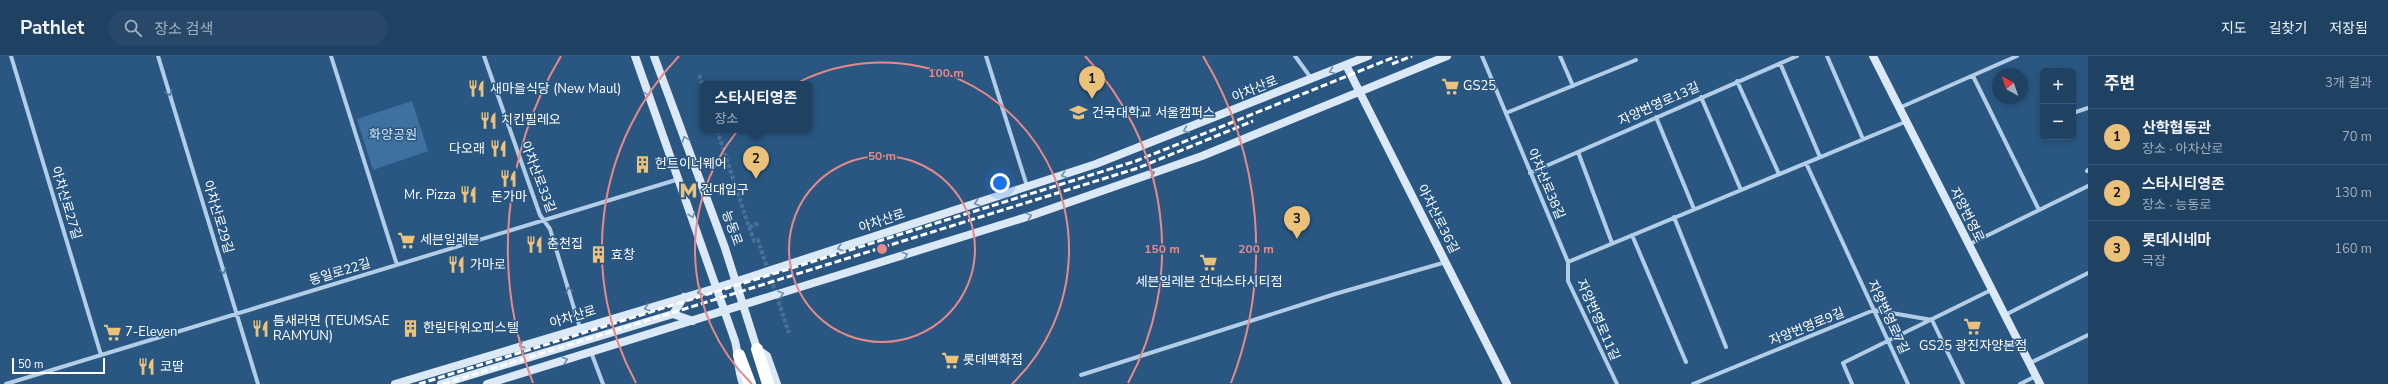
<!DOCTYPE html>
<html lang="ko">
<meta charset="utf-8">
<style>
body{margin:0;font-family:"Nunito Sans","Noto Sans KR",sans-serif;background:#274868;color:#f1f3f6}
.controls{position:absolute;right:12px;top:12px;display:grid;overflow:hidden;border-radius:6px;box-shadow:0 2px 6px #0003}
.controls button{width:36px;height:36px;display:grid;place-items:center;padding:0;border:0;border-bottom:1px solid #3c5a77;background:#1f4162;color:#f1f3f6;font:20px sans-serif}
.compass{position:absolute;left:1992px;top:12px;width:36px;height:36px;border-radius:50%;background:#1f4162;box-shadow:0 2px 6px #0003;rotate:320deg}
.scale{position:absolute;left:12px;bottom:10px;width:93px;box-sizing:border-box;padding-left:4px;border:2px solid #fff;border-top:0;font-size:11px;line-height:14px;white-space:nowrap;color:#fff;-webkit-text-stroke:3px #295782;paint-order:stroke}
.you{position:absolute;left:1000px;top:127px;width:14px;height:14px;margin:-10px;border:3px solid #fff;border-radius:50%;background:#1a73e8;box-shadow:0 0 0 6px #1a73e833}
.badge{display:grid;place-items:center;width:26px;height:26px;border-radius:50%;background:#ecc27a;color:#111;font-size:13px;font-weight:700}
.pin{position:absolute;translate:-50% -33px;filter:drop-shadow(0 1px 2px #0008)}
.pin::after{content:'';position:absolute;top:21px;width:14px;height:12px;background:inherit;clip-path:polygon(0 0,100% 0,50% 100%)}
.popup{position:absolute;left:700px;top:25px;width:112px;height:52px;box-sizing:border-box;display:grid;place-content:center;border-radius:6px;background:#1f4162;filter:drop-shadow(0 1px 3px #0005);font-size:13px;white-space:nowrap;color:#a1afbe}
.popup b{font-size:15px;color:#f1f3f6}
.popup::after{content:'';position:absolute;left:50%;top:100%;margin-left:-8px;border:8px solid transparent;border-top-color:#1f4162}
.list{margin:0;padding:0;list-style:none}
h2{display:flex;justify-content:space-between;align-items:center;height:52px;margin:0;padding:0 16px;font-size:17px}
h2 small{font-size:13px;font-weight:400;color:#a1afbe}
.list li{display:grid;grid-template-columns:26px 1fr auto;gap:12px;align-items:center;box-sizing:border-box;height:56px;padding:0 16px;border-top:1px solid #3c5a77}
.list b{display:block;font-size:15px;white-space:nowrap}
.list p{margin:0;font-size:13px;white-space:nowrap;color:#a1afbe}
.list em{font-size:13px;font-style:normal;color:#a1afbe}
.icon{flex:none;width:22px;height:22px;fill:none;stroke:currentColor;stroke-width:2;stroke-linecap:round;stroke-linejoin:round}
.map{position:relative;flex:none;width:2088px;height:328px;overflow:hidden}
header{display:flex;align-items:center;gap:24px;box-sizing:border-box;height:56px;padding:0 20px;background:#1f4162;border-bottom:1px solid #3c5a77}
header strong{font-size:19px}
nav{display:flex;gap:22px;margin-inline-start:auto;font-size:14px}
.search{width:280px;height:36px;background:#274868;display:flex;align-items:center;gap:10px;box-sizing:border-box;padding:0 14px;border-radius:22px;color:#a1afbe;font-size:15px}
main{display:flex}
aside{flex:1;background:#1f4162}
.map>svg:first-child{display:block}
.green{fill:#3e719f}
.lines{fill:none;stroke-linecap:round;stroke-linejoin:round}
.street-tunnel{stroke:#497095;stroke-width:4;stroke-dasharray:4 2;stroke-linecap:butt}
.street{stroke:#b2cee6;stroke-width:4}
.secondary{stroke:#dbe9f6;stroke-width:8}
.highway{stroke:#fff;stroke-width:12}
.rail{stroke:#fff;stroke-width:3;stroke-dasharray:7 3;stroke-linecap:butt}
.oneway{stroke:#7091b0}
.oneway2{stroke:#527ba0}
.ring{fill:none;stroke:#e88989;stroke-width:2}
.labels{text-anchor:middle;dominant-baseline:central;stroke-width:3;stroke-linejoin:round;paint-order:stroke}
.poi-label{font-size:13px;fill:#fff;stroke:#295782;text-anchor:start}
.street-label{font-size:13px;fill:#fff;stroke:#295782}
.park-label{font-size:13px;fill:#d5e6f5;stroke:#295782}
.centre{fill:#e88989;stroke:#295782;stroke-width:2}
.ring-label{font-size:12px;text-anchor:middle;font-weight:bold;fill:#e88989;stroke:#295782;stroke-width:3;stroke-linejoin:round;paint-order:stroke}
</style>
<header>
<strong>Pathlet</strong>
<div class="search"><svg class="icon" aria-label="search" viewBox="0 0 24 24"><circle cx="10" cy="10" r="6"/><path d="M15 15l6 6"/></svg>장소 검색</div>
<nav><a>지도</a><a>길찾기</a><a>저장됨</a></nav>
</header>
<main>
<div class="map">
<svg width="2088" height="328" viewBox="0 0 2088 328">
<rect width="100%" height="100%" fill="#295782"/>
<path class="green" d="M412,45L428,95L373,114L357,63Z"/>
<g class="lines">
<path class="street-tunnel" d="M699,19L703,30
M717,74L749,171L754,185L758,184L789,277
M749,171L759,167"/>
<path class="street" d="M11,0L101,299
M158,0L258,328
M331,0L397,209
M484,0L540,159L550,173L580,272
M986,0L1027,130
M1295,0L1311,22
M1482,0L1568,206V225L1617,328
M1560,0L1573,30
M1827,0L1863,83
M1780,7L1820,101
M1973,20L2039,154
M1737,25L1779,118
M1701,41L1741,134
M1899,52L2017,0
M1506,57L1636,4
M2073,57L2088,52
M1656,61L1694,153
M1578,96L1612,187
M1806,107L1908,328
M2087,115L2088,114
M1530,117L1797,0
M1674,161L1726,291
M1632,179L1686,306
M1968,189L2088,130
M1568,206L1905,66
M2005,259L2088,217
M591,296L603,328
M2030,307L2088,279
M1081,319L1335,238L1446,206
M6,328L679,123
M1693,328L1874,254L1932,264L1963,328
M1852,328L1843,307L1991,234
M2020,328L2036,320"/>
<path class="secondary" d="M635,0L735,285C739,300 737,313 743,328
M654,0L725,192L757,293L767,300L777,328
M1873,0L2040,328
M1346,9L1507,328
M673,258L684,241
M395,328L716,232L1096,108L1368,0
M441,328L673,258L693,265
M487,328L1033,159L1202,100L1447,0"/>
<path class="highway" d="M757,293L768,328
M739,299L750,328"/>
<path class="rail" d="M1392,8L1412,0
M419,328L1136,105L1397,0
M443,328L1138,112L1253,65"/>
</g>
<defs><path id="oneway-chevron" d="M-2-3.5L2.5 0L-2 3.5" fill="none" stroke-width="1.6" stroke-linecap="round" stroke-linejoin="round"/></defs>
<g class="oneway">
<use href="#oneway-chevron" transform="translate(1332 15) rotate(158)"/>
<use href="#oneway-chevron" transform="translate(648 37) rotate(70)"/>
<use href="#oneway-chevron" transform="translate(1186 74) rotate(158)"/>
<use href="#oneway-chevron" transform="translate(685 83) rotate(-110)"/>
<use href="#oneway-chevron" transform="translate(1152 117) rotate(-19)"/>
<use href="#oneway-chevron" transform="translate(1064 119) rotate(162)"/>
<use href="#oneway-chevron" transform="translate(977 147) rotate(162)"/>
<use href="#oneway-chevron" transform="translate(692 159) rotate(71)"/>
<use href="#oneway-chevron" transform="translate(1029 160) rotate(-18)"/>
<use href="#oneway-chevron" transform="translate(840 192) rotate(162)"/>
<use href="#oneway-chevron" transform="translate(905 199) rotate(-17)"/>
<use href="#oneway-chevron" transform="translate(700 236) rotate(164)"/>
<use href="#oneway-chevron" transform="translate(781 238) rotate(-17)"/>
<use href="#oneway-chevron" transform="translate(647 252) rotate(164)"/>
<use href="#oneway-chevron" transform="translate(522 289) rotate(163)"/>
<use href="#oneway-chevron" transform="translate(565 304) rotate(-17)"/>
</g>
<g class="oneway2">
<use href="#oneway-chevron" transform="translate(169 37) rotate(73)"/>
<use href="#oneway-chevron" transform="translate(223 215) rotate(73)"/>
<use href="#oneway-chevron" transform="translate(569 234) rotate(-107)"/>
</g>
<g class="ring">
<circle cx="882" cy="193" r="93"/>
<path d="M752 328A187 187 0 1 1 1012 328"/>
<path d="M636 327A280 280 0 0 1 679 0M1085 0A280 280 0 0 1 1128 327"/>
<path d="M533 327A374 374 0 0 1 561 0M1203 0A374 374 0 0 1 1231 327"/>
</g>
<defs>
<symbol id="supermarket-bare" viewBox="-9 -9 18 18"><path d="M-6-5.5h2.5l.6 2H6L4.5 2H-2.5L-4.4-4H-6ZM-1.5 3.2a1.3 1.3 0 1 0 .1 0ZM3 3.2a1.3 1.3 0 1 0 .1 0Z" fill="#ecc27a" stroke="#295782" stroke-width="2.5" paint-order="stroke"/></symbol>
<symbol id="restaurant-bare" viewBox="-9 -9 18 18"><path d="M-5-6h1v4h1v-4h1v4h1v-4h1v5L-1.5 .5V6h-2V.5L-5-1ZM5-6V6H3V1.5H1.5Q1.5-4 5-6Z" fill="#ecc27a" stroke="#295782" stroke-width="2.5" paint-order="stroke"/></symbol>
<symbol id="university-bare" viewBox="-9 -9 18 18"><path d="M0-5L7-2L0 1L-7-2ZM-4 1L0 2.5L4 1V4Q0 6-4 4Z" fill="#ecc27a" stroke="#295782" stroke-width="2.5" paint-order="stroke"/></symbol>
<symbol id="building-bare" viewBox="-9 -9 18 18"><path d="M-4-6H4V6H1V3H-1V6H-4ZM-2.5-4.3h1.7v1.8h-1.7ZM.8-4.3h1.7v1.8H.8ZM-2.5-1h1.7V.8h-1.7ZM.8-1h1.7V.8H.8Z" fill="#ecc27a" stroke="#295782" stroke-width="2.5" paint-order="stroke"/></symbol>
<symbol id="metro-bare" viewBox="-9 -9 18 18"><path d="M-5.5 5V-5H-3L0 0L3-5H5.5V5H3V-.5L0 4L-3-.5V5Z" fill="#ecc27a" stroke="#295782" stroke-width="2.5" paint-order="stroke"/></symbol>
</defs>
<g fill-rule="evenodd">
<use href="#supermarket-bare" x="1438" y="18" width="25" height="25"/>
<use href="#restaurant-bare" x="464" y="20" width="25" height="25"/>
<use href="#university-bare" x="1066" y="44" width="25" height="25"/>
<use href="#restaurant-bare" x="476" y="52" width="25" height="25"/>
<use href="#restaurant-bare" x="486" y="80" width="25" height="25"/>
<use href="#building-bare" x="630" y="96" width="25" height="25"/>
<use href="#restaurant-bare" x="496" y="110" width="25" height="25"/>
<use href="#metro-bare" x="676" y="122" width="25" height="25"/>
<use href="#restaurant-bare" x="456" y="126" width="25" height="25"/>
<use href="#supermarket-bare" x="394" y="172" width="25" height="25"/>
<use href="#restaurant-bare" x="522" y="176" width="25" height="25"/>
<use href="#building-bare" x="586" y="186" width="25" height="25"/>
<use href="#supermarket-bare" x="1196" y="194" width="25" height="25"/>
<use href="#restaurant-bare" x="444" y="196" width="25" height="25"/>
<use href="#supermarket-bare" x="1960" y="258" width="25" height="25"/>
<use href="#restaurant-bare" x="248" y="260" width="25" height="25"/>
<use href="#building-bare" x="398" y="260" width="25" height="25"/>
<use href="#supermarket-bare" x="100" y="264" width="25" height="25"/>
<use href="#supermarket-bare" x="938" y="292" width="25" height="25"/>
<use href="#restaurant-bare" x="134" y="298" width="25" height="25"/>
</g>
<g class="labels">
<g class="poi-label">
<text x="1463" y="30">GS25</text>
<text x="490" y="33">새마을식당 (New Maul)</text>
<text x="1092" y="57">건국대학교 서울캠퍼스</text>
<text x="501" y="64">치킨필레오</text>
<text x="485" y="93" text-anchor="end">다오래</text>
<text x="655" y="108">헌트이너웨어</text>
<text x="701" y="134">건대입구</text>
<text x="456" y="139" text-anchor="end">Mr. Pizza</text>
<text x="509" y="141" text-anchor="middle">돈가마</text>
<text x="420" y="184">세븐일레븐</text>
<text x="547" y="188">춘천집</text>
<text x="611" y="199">효창</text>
<text x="470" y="209">가마로</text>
<text x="1209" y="226" text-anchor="middle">세븐일레븐 건대스타시티점</text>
<text x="273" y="265">틈새라면 (TEUMSAE<tspan x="273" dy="15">RAMYUN)</tspan></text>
<text x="423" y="272">한림타워오피스텔</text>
<text x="125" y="276">7-Eleven</text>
<text x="1973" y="290" text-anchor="middle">GS25 광진자양본점</text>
<text x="963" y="304">롯데백화점</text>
<text x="160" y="311">코땀</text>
</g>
<g class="street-label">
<text transform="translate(1255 33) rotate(-22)">아차산로</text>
<text transform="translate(1659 48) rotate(-24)">자양번영로13길</text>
<text transform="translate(538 121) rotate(69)">아차산로33길</text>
<text transform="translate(1546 128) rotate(67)">아차산로38길</text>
<text transform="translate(66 147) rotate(73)">아차산로27길</text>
<text transform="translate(1967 159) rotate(63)">자양번영로</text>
<text transform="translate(218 161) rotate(73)">아차산로29길</text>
<text transform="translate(1438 163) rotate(63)">아차산로36길</text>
<text transform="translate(882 165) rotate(-18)">아차산로</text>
<text transform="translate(732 172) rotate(70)">능동로</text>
<text transform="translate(340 216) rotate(-17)">동일로22길</text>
<text transform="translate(573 261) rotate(-17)">아차산로</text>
<text transform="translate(1888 261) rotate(65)">자양번영로7길</text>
<text transform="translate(1598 264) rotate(66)">자양번영로11길</text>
<text transform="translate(1807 271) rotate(-22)">자양번영로9길</text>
</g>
<g class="park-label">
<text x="393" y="79">화양공원</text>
</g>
</g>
<circle cx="882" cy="193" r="6" class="centre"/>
<g class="ring-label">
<text x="946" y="21">100 m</text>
<text x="882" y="104">50 m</text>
<text x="1162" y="197">150 m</text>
<text x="1256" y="197">200 m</text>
</g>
</svg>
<div class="controls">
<button>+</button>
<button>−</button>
</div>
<svg class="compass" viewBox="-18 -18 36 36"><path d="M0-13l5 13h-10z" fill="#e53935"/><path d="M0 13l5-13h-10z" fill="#a1afbe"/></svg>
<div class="scale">50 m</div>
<div class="you"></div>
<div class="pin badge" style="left:1092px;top:43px">1</div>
<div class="pin badge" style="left:756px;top:123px">2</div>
<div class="popup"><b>스타시티영존</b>장소</div>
<div class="pin badge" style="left:1297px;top:183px">3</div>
</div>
<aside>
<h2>주변<small>3개 결과</small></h2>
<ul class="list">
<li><span class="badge">1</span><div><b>산학협동관</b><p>장소 · 아차산로</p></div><em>70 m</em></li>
<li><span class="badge">2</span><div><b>스타시티영존</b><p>장소 · 능동로</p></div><em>130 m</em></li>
<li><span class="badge">3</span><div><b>롯데시네마</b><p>극장</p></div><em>160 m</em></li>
</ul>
</aside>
</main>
